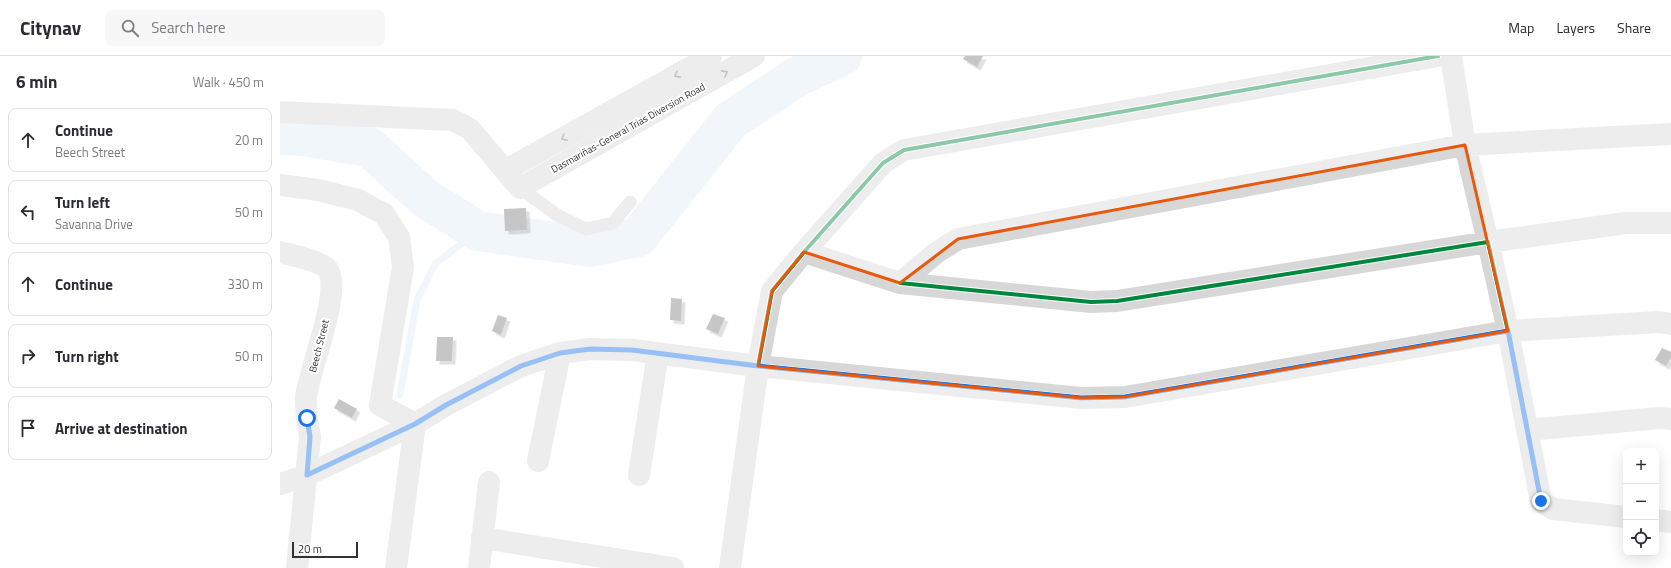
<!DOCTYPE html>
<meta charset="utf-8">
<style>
body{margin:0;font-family:"Titillium Web",sans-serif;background:#f7f7f7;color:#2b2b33}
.controls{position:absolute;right:12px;bottom:12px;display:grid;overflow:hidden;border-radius:8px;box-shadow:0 4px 16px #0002}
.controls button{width:36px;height:36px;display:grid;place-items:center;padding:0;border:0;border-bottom:1px solid #e1e1e2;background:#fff;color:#2b2b33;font:20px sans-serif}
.scale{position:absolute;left:12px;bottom:10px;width:66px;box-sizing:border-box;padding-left:4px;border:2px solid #333;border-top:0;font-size:11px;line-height:14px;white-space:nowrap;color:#333;-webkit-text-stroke:3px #fff;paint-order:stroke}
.stop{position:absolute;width:12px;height:12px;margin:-9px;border:3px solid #1a73e8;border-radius:50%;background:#fff}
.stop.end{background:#1a73e8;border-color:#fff;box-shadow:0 1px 4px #0008}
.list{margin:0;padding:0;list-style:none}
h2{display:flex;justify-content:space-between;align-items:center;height:52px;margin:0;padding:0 16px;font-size:17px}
h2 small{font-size:13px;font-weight:400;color:#7c7c81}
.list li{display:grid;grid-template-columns:26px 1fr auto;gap:12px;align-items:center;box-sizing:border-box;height:64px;margin:0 8px 8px;padding:0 8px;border:1px solid #e1e1e2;border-radius:8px}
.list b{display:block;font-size:15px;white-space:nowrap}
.list p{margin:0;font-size:13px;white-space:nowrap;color:#7c7c81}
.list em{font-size:13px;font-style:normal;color:#7c7c81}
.icon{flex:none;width:22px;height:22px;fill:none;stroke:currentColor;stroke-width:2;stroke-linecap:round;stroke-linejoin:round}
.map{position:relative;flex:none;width:1391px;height:512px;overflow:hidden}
header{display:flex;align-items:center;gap:24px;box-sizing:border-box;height:56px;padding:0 20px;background:#fff;border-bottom:1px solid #e1e1e2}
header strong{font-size:19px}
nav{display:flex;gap:22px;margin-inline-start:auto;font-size:14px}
.search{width:280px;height:36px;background:#f7f7f7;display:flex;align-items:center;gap:10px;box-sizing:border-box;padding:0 14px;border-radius:8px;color:#7c7c81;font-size:15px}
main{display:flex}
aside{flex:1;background:#fff}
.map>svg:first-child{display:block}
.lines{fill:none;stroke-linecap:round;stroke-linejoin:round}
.stream{stroke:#ddebf3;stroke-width:7}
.river{stroke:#ddebf3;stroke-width:40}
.building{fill:#818181;filter:url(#shadow)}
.service{stroke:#d7d7d7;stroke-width:13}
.minor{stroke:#d7d7d7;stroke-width:22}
.cycleway-casing{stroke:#fff;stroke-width:6}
.cycleway{stroke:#00873e;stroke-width:4}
.oneway{stroke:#7d7d7d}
.route{stroke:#1a73e8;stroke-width:5}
.marked{fill:none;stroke:#e8590c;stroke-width:3;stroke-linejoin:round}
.labels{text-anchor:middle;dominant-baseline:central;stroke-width:4;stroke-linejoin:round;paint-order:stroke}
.street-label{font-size:10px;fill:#333;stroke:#fff}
</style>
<header>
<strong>Citynav</strong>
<div class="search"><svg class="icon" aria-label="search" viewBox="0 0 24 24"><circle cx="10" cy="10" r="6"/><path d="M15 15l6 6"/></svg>Search here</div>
<nav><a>Map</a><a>Layers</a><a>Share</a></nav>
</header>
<main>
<aside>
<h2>6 min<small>Walk · 450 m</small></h2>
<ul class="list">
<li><svg class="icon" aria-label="ahead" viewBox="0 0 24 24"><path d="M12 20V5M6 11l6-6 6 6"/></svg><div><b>Continue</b><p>Beech Street</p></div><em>20 m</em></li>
<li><svg class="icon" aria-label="left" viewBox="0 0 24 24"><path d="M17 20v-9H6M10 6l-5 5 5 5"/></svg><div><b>Turn left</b><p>Savanna Drive</p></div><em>50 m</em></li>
<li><svg class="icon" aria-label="ahead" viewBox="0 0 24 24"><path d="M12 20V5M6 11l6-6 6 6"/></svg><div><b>Continue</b></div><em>330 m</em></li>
<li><svg class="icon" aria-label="right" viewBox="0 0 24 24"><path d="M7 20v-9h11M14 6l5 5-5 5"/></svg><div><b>Turn right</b></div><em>50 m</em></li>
<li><svg class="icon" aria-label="arrive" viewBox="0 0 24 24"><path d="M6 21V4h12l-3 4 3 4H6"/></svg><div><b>Arrive at destination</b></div></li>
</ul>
</aside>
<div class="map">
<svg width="1391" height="512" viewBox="0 0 1391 512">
<defs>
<filter id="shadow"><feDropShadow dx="3.5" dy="3.5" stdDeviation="0" flood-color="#0004"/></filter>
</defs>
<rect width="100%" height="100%" fill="#fff"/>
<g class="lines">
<path class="stream" d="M120,339L137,244L155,208L198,175"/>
<path class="river" d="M0,79L22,80L89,91L145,142L198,175L310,191L358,181L451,64L518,20L562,0"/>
</g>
<path class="building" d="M685,0H703L697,11L683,3Z
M246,152L247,174L225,175L224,153Z
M391,242L402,243L401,265L390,264Z
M433,258L445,262L438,278L426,273Z
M218,259L227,262L221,279L212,275Z
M157,281H173L172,305H156Z
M1382,292L1391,296V301L1386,310L1375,304Z
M59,343L77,353L72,362L54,352Z"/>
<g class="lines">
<path class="service" d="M240,132L277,159L306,173L333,167L350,146"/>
<path class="minor" d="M1171,0L1185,89L1208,186L1346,167H1391
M0,56L173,64L190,73L240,132L474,0
M226,114L431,0
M0,129L38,134L78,144L104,158L119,181L123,211L100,349L135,368L116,512
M0,196C11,199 42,205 48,214C62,235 29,314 26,341C25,354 28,368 30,381L17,512
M524,196L620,227L656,197L678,183L1185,89L1391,78
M620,227L811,246L837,245L1208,186L1228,275L845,341L801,342L478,310L492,235L524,196L603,107L624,94L1158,0
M1247,374L1380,362L1391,363
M258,405L280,297
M359,419L378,297
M0,428L27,419L135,368L166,349L241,310L280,297L310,293L352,294L478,310L450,512
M1346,461L1273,453L1261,445L1228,275L1378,266L1391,268
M1376,464L1391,466
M202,482L393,512
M199,512L209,426"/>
<defs>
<path id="cycleway" d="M620,227L811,246L837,245L1208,186L1228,275L845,341L801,342L478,310L492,235L524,196L603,107L624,94L1158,0"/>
</defs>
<use href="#cycleway" class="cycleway-casing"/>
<use href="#cycleway" class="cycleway"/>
</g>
<defs><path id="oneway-chevron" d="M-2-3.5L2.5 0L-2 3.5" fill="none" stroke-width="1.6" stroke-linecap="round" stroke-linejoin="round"/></defs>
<g class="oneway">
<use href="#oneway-chevron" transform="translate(445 17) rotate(-29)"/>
<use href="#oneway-chevron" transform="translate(397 19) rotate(151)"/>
<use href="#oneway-chevron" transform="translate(284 82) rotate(151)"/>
</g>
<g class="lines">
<path class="route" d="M27,362L30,381L27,419L135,368L166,349L241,310L280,297L310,293L352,294L478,310L801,342L845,341L1228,275L1261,445"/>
</g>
<path d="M0 0H1391V512H0ZM1185,89L1228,275L845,341L801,342L478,310L492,235L524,196L620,227L678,183Z" fill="#fff" fill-opacity=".55" fill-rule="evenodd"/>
<path class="marked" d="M1185,89L1228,275L845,341L801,342L478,310L492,235L524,196L620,227L678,183Z"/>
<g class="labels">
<g class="street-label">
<text transform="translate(348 72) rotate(-29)">Dasmariñas-General Trias Diversion Road</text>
<text transform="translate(39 290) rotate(-76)">Beech Street</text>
</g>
</g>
</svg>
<div class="controls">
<button>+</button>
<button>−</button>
<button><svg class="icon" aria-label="locate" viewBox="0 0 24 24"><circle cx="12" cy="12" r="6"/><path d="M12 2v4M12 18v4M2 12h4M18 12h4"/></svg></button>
</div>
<div class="scale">20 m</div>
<div class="stop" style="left:27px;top:362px"></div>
<div class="stop end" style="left:1261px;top:445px"></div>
</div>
</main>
